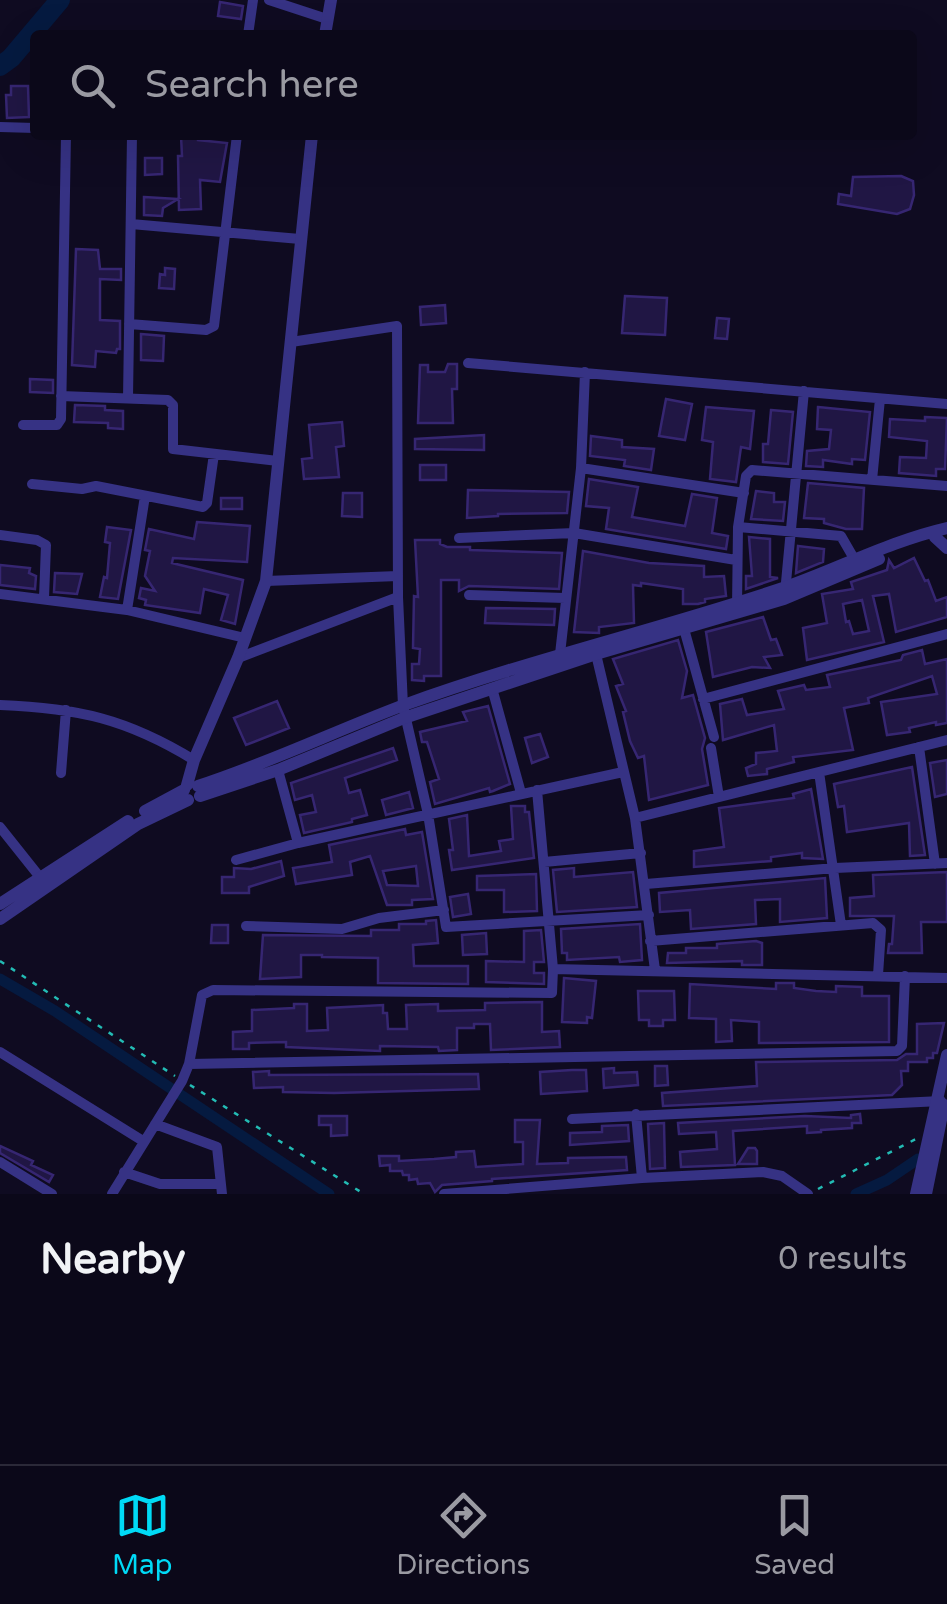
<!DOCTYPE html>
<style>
body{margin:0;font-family:"Varela Round",sans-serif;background:#141122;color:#f1f3f6}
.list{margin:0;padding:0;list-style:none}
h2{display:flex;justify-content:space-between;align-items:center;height:130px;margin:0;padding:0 40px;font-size:42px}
h2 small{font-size:32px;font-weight:400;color:#9a9aa2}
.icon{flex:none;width:55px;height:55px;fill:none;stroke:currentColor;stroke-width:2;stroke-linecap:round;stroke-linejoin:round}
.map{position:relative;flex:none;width:947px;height:1194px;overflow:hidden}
.search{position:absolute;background:#0b0819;box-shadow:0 10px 40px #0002;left:30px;right:30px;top:30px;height:110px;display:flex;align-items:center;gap:25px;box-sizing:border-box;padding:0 35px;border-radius:10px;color:#9a9aa2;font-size:38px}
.sheet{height:270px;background:#0b0819}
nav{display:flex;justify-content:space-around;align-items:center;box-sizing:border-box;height:140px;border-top:2px solid #2b2938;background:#0b0819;font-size:28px;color:#9a9aa2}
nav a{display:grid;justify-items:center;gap:5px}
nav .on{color:#00daf6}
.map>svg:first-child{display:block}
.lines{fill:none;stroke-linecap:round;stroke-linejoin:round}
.canal{stroke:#051a40;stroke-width:11}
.river{stroke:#051a40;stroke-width:20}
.building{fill:#201644;stroke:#362672;stroke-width:2.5;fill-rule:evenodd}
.path{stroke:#23bbb4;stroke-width:2.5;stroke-dasharray:5 8;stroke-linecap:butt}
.minor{stroke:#363284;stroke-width:10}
.tertiary{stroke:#363284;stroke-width:12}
</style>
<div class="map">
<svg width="947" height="1194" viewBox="0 0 947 1194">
<rect width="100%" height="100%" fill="#0f0b21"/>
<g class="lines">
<path class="canal" d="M0,979L55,1011L329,1194
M856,1194L887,1180L918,1159"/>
<path class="river" d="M0,66L11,58L60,0"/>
</g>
<path class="building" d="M220,2L243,6L241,19L218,16Z
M11,86H28L29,117L7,118L6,95H11Z
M198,135V140L227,143L220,182L200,180L201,209L179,210L178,156H182L181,136Z
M145,158H162V174L145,175Z
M901,176L913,181L914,195L910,209L897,214L838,204L839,194L851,196L853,177Z
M144,197L178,199L163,208L162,216L144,215Z
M76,249L98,250L100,269H121V280L100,279V320L120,321V349H117L116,353L96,351L95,367L72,365Z
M165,268L175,269L174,289L159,288L160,274L165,275Z
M625,296L667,298L665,335L622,333Z
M445,305L446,323L421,325L420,307Z
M717,318L729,319L727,339L715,338Z
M141,334L164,336L163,361L141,360Z
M448,364H457V389H452L453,423H418L420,365H428V372H445Z
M30,379L53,380V393L30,392Z
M666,399L692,404L685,440L659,436Z
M75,405L105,406V410L123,411V429L108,428V423L74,422Z
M706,407L754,411L750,449L741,447L736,482L710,479L713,442L702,440Z
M818,407L870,412L865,460L852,459V464L823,460V467L806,466L807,451L829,449L831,430L817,429Z
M771,410L793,412L788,464L763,462V444H768Z
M925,417L947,418L945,469H936V476L899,473L900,457L926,458L927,441L889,437L890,419L925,421Z
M342,422L344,446L336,447L339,477L304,479L302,459L312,458L309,425Z
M484,435V450L415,449V439Z
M591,436L622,440V447L654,449L651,470L624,466L625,460L590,456Z
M420,465H446V480H420Z
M589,479L638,487L632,517L685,526L692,494L717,498L712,533L728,536L726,549L606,529L609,508L586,506Z
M808,483L864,488L862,529H846L824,523V519L804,518Z
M468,490L569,492L567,513L498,514V516L467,518Z
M756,491L774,493V502H785L783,521L751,519Z
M343,493H362V517L342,516Z
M221,498H242V509H221Z
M197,522L250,526L247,562L173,558L172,563L243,580L235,624L221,620L228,595L204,589L200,613L145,605L146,600L139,598L141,588L155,591L145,576L150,551L145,550L149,529L194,539Z
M107,527L131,530L118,599L100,597L104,577L107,578L110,543L105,542Z
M749,537L770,539V577L778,578L746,589V576H752Z
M415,540H440V544L447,547H470V550L562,553L559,589L469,586L459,591V580H441V676H424V681L412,680V664H419L420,649L413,648L414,596L418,597Z
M798,546L824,549L823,562L796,573Z
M583,551L649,563L704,566V577L724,576L726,596L705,599V602L698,604H683V589L641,583V586L633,585L634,623L599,627V633L574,632Z
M914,558L925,581L928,580L936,601L947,597V617L896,632L889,594L873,596L884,642L807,660L803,628L827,623L822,594L853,589L851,582L887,570L889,560L894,568ZM862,600L869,631L853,634L849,621L846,622L843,604Z
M0,565L30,568L29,573L36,576L35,589L0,585Z
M55,573L82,574L77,594L54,592Z
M486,608L555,609L554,625L485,623Z
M763,617L771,640L776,639L782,655L764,657L770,668L752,667L713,677L706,632Z
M678,640L687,671L682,698L693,695L705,738L702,749L708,785L649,800L644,756L638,758L630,741L623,712L626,711L616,686L623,684L613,659Z
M922,650L925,664L947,659V723L936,725V722L909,728L910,732L887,735L881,702L937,694L932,676L868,698L869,703L844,708L853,750L793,757L794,762L767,769V774L748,776L746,768L756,764V753L777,751L774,725L723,740L720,704L742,699L747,715L784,709L778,691L804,685L806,690L830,687L827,675L901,660L903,655Z
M277,701L289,728L246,745L234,718Z
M488,706L510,784L493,791L490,792L489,788L435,804L430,782L439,779L427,742H422L420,732L467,721L463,712Z
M540,734L548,757L532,763L525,738Z
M393,748L397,760L345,778L349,793L360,790L367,815L352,819V822L304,833L300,815L316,812L312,795L295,800L291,783Z
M947,760V794L935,797L930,763Z
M912,767L925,855L910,856L909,823L847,832L844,806L838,807L834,784Z
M811,789L823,859L802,858V853L771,857V861L694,867V851L724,847L719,808L794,798L793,794Z
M409,792L413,808L386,815L382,800Z
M511,806H525V812H529L534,858L452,870L449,850H453L449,819L467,815L469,856L501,851L499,841L513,839Z
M405,829L406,835L422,832L433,899L412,900V905H387L370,856L350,862L352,875L296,884L293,868L332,862L329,845ZM416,866L418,886L387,885L383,871Z
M281,861L284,876L249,887V893H222V877H234V868L251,869Z
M574,868V877L633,872L637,907L557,912L553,870Z
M947,872V922H921L922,953H888L889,944H892L894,916H850V898L874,896L873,875Z
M536,874L537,911L504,912V890H477V876Z
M825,878L827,918L780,922V899L755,900L756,924L691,929L690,910L660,912L659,893Z
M468,894L471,914L453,917L450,897Z
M436,920L438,943L413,945L414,966H468V984L378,983V958L322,957V955H301V977L260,979L263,935L371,936V930H399V924H426V921Z
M640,924L642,960L620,962L619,957L567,960V953H562L561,929Z
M212,925H228V943H211Z
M541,930L544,962H534V973H544V984L486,982V961L524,962V931Z
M486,933L487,954L463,955L462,935Z
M756,941L762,943V965H742V961L667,963L668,953H686V948H717V944Z
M564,978L596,981L592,1018L587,1017V1023L562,1022Z
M776,983H794V988L816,991L836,992V986L862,987V996H889V1042L759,1043V1022L731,1020L732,1041L716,1042V1019L689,1018L690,984L776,989Z
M638,991H674L675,1020H663V1026H649V1020H639Z
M542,1002V1032L559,1031L560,1047L491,1050L490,1024H474V1028H457V1050L439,1051L438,1047L380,1046V1051L286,1047V1042L249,1043V1049H233V1032L252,1031V1010L294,1008V1004H307V1031L328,1030L327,1008L383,1005V1013H387L388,1029H407L406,1005L438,1004V1011L485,1010V1003Z
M944,1023L937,1053H933V1058H927V1062H908V1071H901L902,1085L892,1095L663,1106L662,1093L757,1086L756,1062L897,1060L906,1054H917V1024Z
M655,1066H667L668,1085L655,1086Z
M614,1068V1073L637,1072L638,1085L604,1088L603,1069Z
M572,1070H586L587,1091L541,1094L540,1072Z
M269,1071V1075L478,1074L479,1089L334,1093L283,1092V1087L254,1088L253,1072Z
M860,1114L861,1123H852V1128L821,1130V1132L807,1133V1126L733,1131L735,1165L681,1167L680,1152L717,1149L716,1132L679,1134L678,1123L805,1116L851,1118V1115Z
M319,1116H347V1135L331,1136V1125H319Z
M515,1120H540L537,1164L568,1163V1158L626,1157L627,1170L492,1179V1181L442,1185L435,1192L430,1183L418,1184L417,1179L409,1180V1175H403L402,1171H390V1165L380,1166L379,1156H399V1161L434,1159L456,1157V1152L474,1151L476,1167L523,1164V1142H515Z
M664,1123L665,1168L650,1169L648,1124Z
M628,1125L629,1141L570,1145V1133L602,1132V1126Z
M0,1146L33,1161L31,1165L53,1175L49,1182L0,1153Z
M748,1148H755L757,1151V1164H738Z"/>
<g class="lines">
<path class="path" d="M0,961L175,1076
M190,1085L364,1194
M818,1189L918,1138"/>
<path class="minor" d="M269,0L327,19
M248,35L253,0
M0,127L35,128
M131,224L300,239
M129,324L206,330L214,326L237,135
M291,342L397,326L398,597L403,706L428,814L446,927L649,915
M468,363L947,404
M61,396L168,400L173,405V449L278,461
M128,398L132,135
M23,425H57L61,419L66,135
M581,468L744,493
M872,480L880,399
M32,484L82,489L96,486L203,507L207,503L214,454
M738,527L841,536L856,562
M0,535L37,540L46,545L44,598
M459,538L574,533L736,560
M266,581L398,576
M785,593L804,391
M0,594L127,610L245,638
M469,595L565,598
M737,607L738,527L746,476L752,470L947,486
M127,610L145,496
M683,625L714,737
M595,650L635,818L947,740
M560,654L581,468L585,372
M238,658L398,597
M492,688L521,793
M703,699L947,634
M0,705C78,708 127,719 194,760
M919,747L935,864
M711,748L719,797
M278,770L298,843L623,772
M819,772L841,925
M61,773L66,710
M635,818L655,970
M0,827L39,876
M236,860L298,843
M544,862L641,853
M646,884L835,868L947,863
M246,926L342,929L379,918L444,910
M650,941L873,923L881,930L878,975
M553,969L947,978
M0,1052L143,1141
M189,1064L202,995L213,990L552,993L553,969L537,790
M636,1114L642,1178
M572,1119L941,1101
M155,1124L217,1147L222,1194
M0,1162L52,1194
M124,1172L160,1184H221
M112,1194L182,1081L189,1064L897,1051L902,1046L905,976
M444,1194L642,1178L763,1172L782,1176L808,1194"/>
<path class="tertiary" d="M325,35L331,0
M935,537L947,548
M187,785L194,760L238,658L266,581L312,135
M198,786C269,763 335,731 404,705C528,660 657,630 783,588C838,569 890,541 947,528
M200,796L278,770L404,718L596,654L784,599L879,559
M145,811L184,790
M0,904L128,821
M0,919L138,824L188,800
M916,1194L947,1055
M926,1194L944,1105"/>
</g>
</svg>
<div class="search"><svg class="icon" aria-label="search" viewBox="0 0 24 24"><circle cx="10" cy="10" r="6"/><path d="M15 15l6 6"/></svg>Search here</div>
</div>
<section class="sheet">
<h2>Nearby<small>0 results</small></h2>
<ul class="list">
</ul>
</section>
<nav>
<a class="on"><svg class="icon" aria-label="map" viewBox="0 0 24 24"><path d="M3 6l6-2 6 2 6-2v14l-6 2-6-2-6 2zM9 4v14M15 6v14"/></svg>Map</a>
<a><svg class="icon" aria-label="directions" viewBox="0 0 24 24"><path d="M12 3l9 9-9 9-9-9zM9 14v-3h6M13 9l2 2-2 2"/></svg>Directions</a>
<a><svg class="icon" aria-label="saved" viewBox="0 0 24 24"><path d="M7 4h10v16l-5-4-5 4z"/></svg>Saved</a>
</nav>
